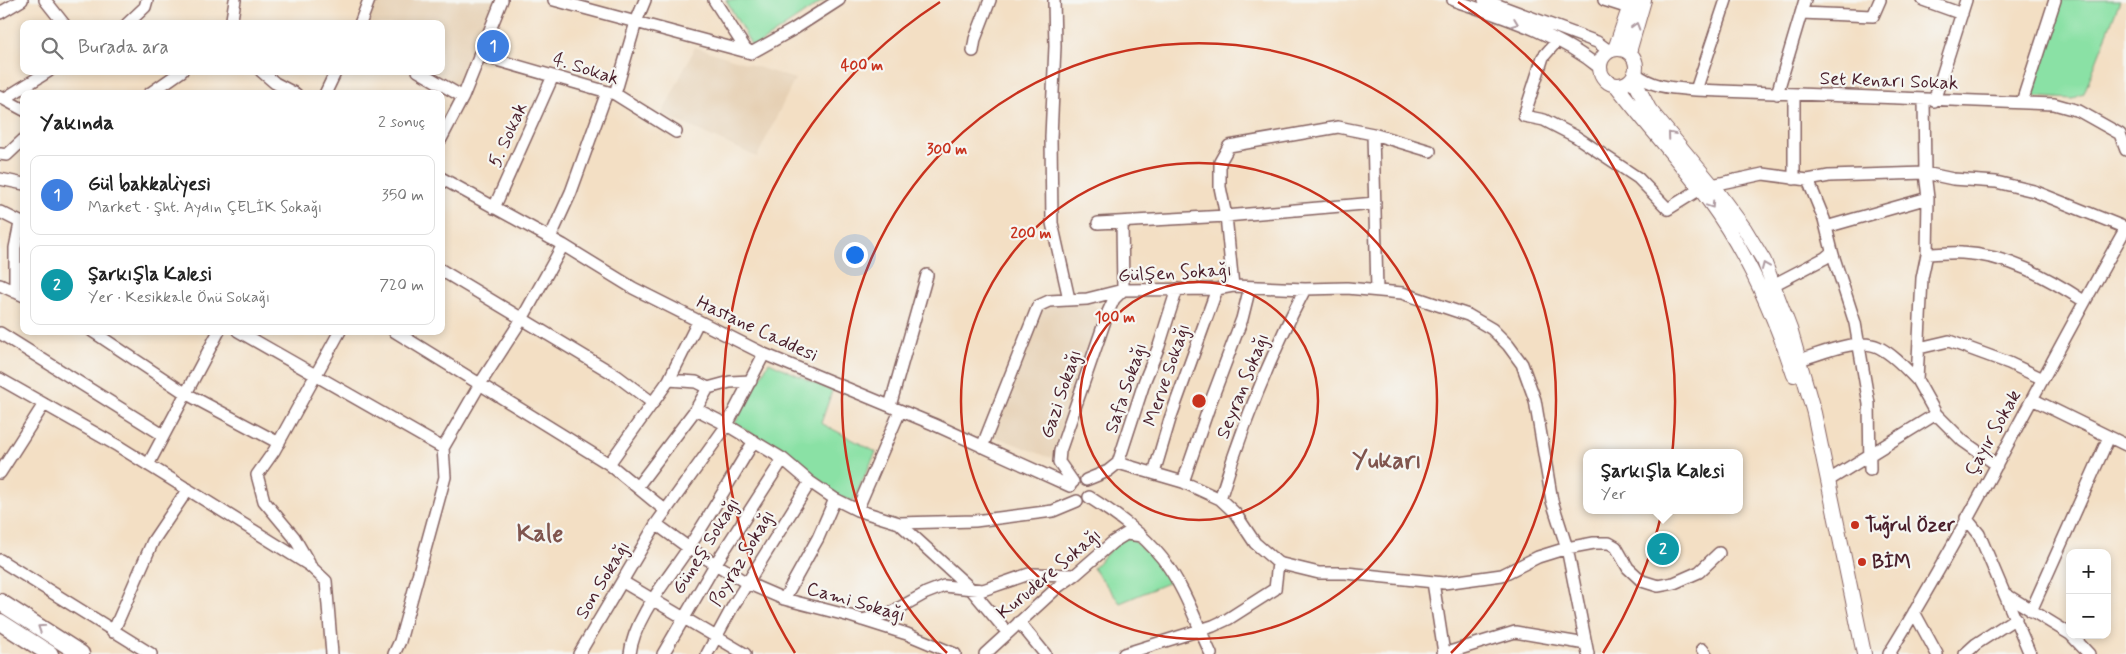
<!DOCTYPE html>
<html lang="tr">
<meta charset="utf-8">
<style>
body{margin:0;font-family:Mynerve,sans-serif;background:#f2f2f2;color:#222}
.controls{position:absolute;right:15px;bottom:15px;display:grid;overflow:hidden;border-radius:10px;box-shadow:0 2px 8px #0003}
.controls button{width:45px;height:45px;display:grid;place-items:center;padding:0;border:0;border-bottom:1px solid #e0e0e0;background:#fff;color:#222;font:25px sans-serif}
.you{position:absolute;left:854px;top:254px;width:18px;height:18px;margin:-12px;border:4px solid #fff;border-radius:50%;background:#1a73e8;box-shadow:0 0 0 8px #1a73e833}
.badge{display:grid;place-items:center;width:32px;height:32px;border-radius:50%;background:#111827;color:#fff;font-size:16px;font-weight:700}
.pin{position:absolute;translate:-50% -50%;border:2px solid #fff;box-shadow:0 1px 5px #0006}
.popup{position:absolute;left:1583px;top:449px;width:160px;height:65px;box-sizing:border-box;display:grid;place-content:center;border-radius:10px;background:#fff;filter:drop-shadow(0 1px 4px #0005);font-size:16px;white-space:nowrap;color:#767676}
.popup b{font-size:19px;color:#222}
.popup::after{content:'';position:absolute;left:50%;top:100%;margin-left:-10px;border:10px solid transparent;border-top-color:#fff}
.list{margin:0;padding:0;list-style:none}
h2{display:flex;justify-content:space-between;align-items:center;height:65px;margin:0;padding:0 20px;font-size:21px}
h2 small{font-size:16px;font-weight:400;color:#767676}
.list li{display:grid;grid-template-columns:32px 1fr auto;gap:15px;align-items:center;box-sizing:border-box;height:80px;margin:0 10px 10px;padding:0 10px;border:1px solid #e0e0e0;border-radius:10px}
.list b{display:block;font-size:19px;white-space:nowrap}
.list p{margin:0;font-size:16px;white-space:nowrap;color:#767676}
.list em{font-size:16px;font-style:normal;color:#767676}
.icon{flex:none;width:28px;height:28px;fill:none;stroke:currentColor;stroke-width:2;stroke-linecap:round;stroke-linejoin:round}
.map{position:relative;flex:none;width:2126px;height:654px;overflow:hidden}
.search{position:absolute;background:#fff;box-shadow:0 2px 8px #0003;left:20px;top:20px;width:425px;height:55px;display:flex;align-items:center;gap:12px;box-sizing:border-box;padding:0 18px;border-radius:10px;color:#767676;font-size:19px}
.panel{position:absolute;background:#fff;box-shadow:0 2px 8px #0003;left:20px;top:90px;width:425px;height:245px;border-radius:10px}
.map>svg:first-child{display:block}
.built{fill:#e6d0b4}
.green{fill:#8ae1a5;stroke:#6a8068}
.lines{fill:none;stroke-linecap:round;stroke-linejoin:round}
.minor-casing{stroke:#856261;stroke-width:14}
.major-casing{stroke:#856261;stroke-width:16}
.highway-casing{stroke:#856261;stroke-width:19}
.minor{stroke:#fff;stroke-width:11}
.major{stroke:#fff;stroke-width:14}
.highway{stroke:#fff;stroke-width:16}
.oneway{stroke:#ae9aa0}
.ring{fill:none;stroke:#c8321e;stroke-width:2.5}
.poi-dot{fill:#c8321e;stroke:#f6f6f2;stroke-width:2}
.labels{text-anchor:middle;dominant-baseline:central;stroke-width:4.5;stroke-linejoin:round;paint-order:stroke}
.street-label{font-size:19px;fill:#4a1f2b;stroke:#f6f6f2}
.poi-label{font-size:19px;font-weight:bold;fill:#4a1f2b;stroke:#f6f6f2;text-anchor:start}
.district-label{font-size:24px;font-weight:bold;fill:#80554e;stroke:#f6f6f2}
.centre{fill:#c8321e;stroke:#f6f6f2;stroke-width:2.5}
.ring-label{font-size:15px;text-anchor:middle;font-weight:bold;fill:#c8321e;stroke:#f6f6f2;stroke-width:4.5;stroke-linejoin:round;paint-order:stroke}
</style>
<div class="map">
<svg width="2126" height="654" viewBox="0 0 2126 654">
<rect width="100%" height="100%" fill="#f6f6f2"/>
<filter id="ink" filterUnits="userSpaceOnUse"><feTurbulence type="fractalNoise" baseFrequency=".02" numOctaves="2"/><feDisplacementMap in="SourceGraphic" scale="10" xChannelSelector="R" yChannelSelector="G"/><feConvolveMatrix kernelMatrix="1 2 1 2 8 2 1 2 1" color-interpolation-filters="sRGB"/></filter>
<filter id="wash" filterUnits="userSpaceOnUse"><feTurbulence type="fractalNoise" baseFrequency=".0096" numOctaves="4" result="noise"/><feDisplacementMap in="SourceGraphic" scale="20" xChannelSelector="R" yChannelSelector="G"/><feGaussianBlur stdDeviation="1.12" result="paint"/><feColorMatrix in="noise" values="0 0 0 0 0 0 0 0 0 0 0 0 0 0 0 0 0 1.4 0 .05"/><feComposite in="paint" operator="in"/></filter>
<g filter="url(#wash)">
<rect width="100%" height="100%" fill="#f3dfc4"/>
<path class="built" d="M377,0H496L461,81L455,86L430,71H441V24H365Z
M695,47L795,79L757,157L662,114Z
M1087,299L1103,313L1051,458L991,435L1043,304Z"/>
<path class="green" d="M726,0H824L753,48Z
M2060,0H2120L2084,93L2073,99L2035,97L2030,89Z
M769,362L832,391L821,423L876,452L853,501L843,498L815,482L797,463L735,423Z
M1126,534L1160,564L1170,582L1120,603L1093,568Z"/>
</g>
<g filter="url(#ink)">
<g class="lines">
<defs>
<path id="minor" d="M45,0L64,24
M554,0L751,53
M714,0L745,48L751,53L794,29L839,0
M1054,0L1055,46L1051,137L1052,223L1069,299
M1453,0C1503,17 1559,34 1600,68
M1484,0L1597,42L1609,51
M1604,0L1629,8
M1923,0L1962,14
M0,13L22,0
M1801,13L1873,16L1880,0
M127,24L145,7L147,0
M233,24L232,19L235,0
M360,24L369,0
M1557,41L1543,57L1524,116L1544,120L1575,136L1638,178L1668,209L1700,189
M973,51L975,39L990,0
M479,55L615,94L676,132
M261,71L275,83L296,94
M418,71L463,97
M1635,73C1653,88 1673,88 1696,90L2054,104L2079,111L2120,134L2126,150
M1696,90L1726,0
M149,94L182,71
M325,94L336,71
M615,94L636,22L645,0
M1777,94L1805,0
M1794,94V179
M0,97L24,110
M4,99L49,71
M1924,100L1925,173L1928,198L1927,254L1922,278L1917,380L1936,414L1963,441L1997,465
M1934,101L1966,0
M2022,102L2055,0
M441,139L463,97L502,0
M0,154L7,155L24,139
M441,178L563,245L633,288L764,354L933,424L1070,486
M0,179L24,184
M1808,180L1824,219L1833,255L1855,323L1869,404L1870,470
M1712,185L1763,174L1808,180L1829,176L1925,173L1953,179L1996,182L2034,191L2126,228
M494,208L553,76
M0,212L24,224
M1098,223L1226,216L1375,203
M1826,227L1928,198
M550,238L571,192L607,92
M1927,254C1938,254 1950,252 1962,253C2007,255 2047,277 2084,301
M441,270L617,376L653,403
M0,285L24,296
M1773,285L1825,258L1832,252
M1233,286L1226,216L1220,187V162L1229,146L1338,127L1373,134
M1377,290L1373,134L1430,151
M15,292V248L20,223
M92,331L185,393L279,443
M238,331L443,448
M394,331L609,464L666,511
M0,333L163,435
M1919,348L1949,341L2009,363L2043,379
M1799,360C1821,354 1857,337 1878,347C1894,355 1906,369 1917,380
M0,379L118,446L309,565L326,581L332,654
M669,380L696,382L708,388
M2032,399L2126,445
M890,406L927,275
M696,409L727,425L783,459L810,482L835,499L857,510L899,523L975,521L1053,511L1077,501
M982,447L1038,306L1049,301L1087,299L1123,290L1217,289L1233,286L1305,289L1347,288L1402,293L1468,315L1492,329L1508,345L1522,364L1535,400L1552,501L1567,548L1588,654
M1118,463L1183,482L1220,499L1235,513L1255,543L1278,563L1319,573H1346L1444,583L1502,575L1538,557L1567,548L1594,543H1609L1616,547L1628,568L1642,581L1658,586L1674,583L1699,572L1719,553
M609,464L669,380L698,322
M148,465L219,331
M0,473L44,404
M1154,473L1170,419L1217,289
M1086,480L1108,471L1118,463L1145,380L1159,346L1177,289
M1829,480L1936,414
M1073,482L1059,462L1060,451L1108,312L1114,299L1123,290L1122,222
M1183,482L1211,401L1242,319L1250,287
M637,487L696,409L708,388L730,382L751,381
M1089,497C1117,515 1142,533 1162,558C1183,584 1197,624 1211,654
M1220,499C1242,427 1270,356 1305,289
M857,510L900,411
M1966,518L1979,534L2030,654
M899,523L970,588L1007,632
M656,524L689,548L747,583L784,599L850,616L907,634L955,654
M0,560L151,654
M309,563L294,537L264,501L257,475L274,451L340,331
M623,582L745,654
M1433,582L1444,653
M2005,594L2070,634
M784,599L818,538L835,499
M2031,611L2109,437
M1914,612L1937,654
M862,620L890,613L926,593L944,586L983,590L1029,574L1075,575
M1019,622L1045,654
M113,632L153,541L188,489
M2071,635L2089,654
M1702,649L1706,654
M394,654L400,641L445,477L443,448L480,384L522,319L563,245
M579,654L656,524L727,425L764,354
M630,654C634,617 669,578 689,547C712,512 732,477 754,441
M663,654L716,563L783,459
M707,654L733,606L810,482
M985,654L1059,586L1075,575L1113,542L1126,534L1142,536
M1124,654L1213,626L1228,619L1275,589L1278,563
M1443,654L1515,632L1586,644
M1889,654C1974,516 2045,369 2126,228
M1965,654L1976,644L2016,618"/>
<path id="major" d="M1600 67a18 18 0 1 1 36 0a18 18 0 1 1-36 0Z
M1615,49L1632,0
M1629,52L1644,0
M1633,78L1649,109L1712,185L1744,228L1764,261L1790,329L1814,413L1864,654
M1616,85C1646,124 1680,161 1709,201C1747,253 1774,314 1794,375"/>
<path id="highway" d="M0,602L81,654
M0,622L50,654"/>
</defs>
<use href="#minor" class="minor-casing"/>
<use href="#major" class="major-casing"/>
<use href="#highway" class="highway-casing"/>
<use href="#minor" class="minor"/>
<use href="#major" class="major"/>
<use href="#highway" class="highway"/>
</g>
<defs><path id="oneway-chevron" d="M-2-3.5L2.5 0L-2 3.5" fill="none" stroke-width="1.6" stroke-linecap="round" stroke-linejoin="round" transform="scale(1.25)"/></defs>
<g class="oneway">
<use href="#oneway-chevron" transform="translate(1515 23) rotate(21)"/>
<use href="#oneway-chevron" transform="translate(1636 26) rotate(-73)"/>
<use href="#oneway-chevron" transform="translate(1671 135) rotate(-130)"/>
<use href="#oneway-chevron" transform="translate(1711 205) rotate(56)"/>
<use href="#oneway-chevron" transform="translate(1765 266) rotate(-113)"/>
<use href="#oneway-chevron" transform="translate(41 628) rotate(-147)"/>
</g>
</g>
<g class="ring">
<circle cx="1199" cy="401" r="119"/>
<circle cx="1199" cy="401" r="238"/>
<path d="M947 653A357 357 0 1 1 1451 653"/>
<path d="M795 653A476 476 0 0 1 940 2M1458 2A476 476 0 0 1 1603 653"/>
</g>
<g class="poi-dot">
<circle cx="1855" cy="525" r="5"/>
<circle cx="1862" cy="562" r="5"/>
</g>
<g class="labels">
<g class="street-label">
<text transform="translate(586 69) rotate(18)">4. Sokak</text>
<text transform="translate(1889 81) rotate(2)">Set Kenarı Sokak</text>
<text transform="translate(508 135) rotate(-66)">5. Sokak</text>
<text transform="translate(1175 273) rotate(-3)">Gülşen Sokağı</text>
<text transform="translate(757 329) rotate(25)">Hastane Caddesi</text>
<text transform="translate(1167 375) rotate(-71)">Merve Sokağı</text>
<text transform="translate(1243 386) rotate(-68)">Seyran Sokağı</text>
<text transform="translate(1126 388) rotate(-71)">Safa Sokağı</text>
<text transform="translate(1061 394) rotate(-71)">Gazi Sokağı</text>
<text transform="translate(1993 433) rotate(-61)">Çayır Sokak</text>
<text transform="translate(706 546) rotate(-58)">Güneş Sokağı</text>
<text transform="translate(742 558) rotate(-59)">Poyraz Sokağı</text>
<text transform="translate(1049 574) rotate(-40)">Kurudere Sokağı</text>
<text transform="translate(603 580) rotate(-59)">Son Sokağı</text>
<text transform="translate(856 602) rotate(16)">Cami Sokağı</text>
</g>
<g class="poi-label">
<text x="1865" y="525">Tuğrul Özer</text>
<text x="1872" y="562">BİM</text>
</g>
<g class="district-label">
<text x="1387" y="461">Yukarı</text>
<text x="540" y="534">Kale</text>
</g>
</g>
<circle cx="1199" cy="401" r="8" class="centre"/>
<g class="ring-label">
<text x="862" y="70">400 m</text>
<text x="947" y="154">300 m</text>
<text x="1031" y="238">200 m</text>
<text x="1115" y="322">100 m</text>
</g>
</svg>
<div class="controls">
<button>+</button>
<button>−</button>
</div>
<div class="you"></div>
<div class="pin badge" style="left:493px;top:46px;background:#3f7fe0">1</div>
<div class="pin badge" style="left:1663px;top:549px;background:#0f9aa8">2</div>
<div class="popup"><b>Şarkışla Kalesi</b>Yer</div>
<div class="search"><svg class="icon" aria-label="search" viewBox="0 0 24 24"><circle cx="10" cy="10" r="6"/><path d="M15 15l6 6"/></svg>Burada ara</div>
<section class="panel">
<h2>Yakında<small>2 sonuç</small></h2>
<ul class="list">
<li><span class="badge" style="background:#3f7fe0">1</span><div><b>Gül bakkaliyesi</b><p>Market · Şht. Aydın ÇELİK Sokağı</p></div><em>350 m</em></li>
<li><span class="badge" style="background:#0f9aa8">2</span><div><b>Şarkışla Kalesi</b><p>Yer · Kesikkale Önü Sokağı</p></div><em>720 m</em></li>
</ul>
</section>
</div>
